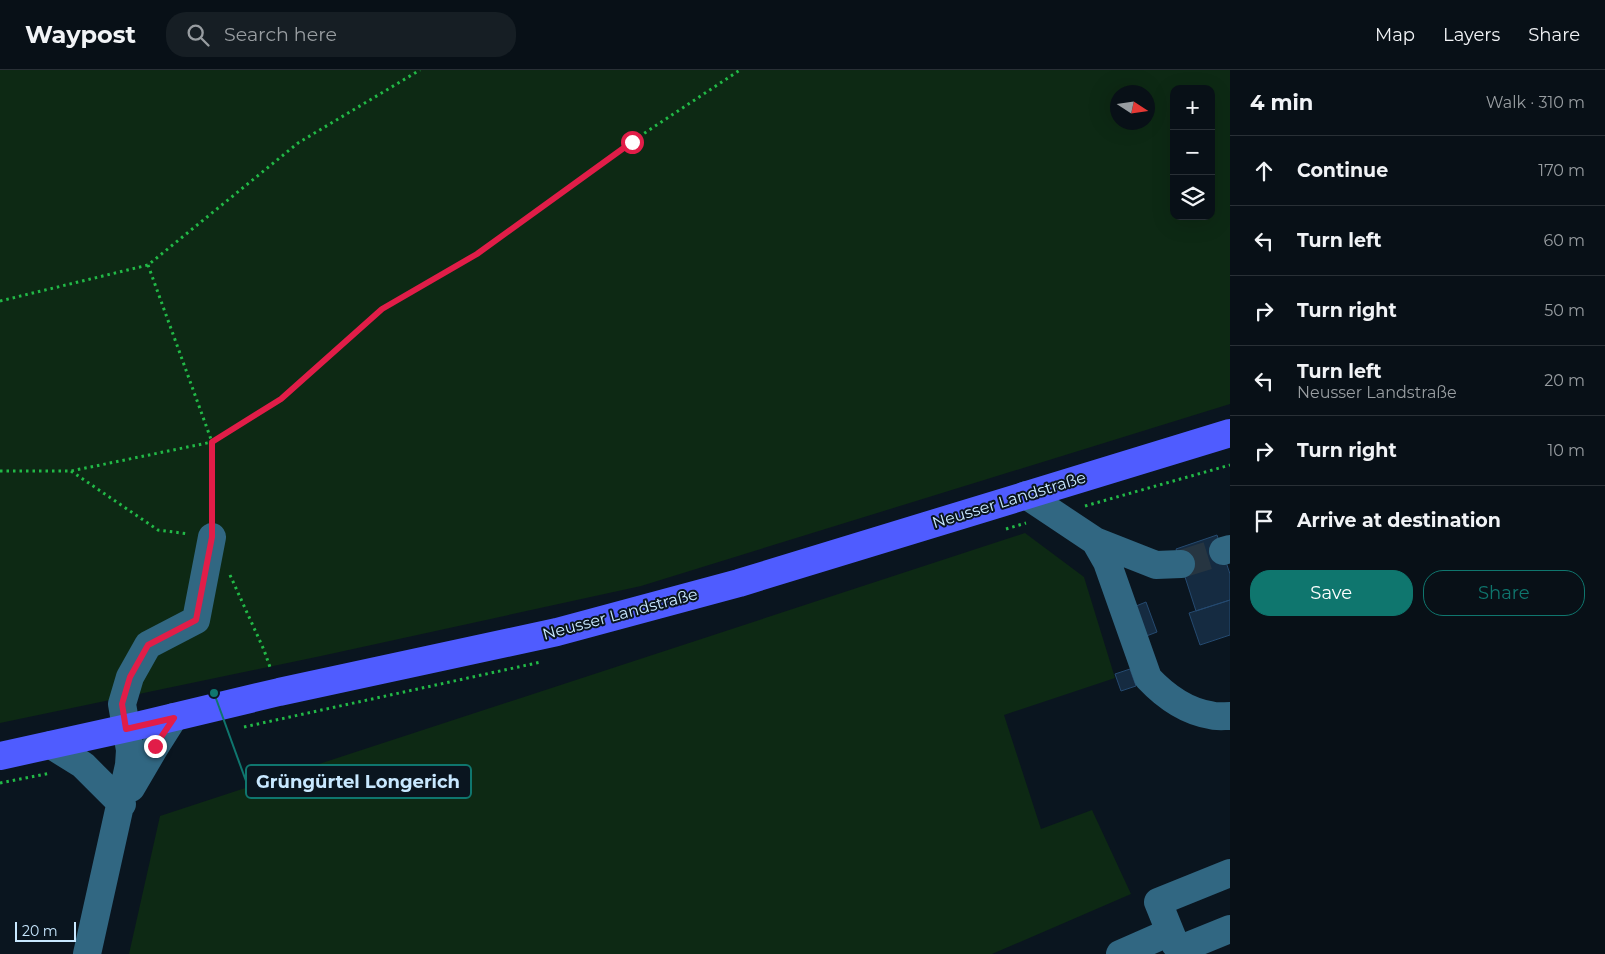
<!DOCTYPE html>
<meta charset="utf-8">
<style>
body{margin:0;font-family:Montserrat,sans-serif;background:#161e24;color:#f1f3f6}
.controls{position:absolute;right:15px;top:15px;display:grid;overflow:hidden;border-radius:10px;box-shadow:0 5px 20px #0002}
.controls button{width:45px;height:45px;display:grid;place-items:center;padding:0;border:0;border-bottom:1px solid #293036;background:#081017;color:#f1f3f6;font:25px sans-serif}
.compass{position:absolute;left:1110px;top:15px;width:45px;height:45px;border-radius:50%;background:#081017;box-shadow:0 5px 20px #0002;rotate:102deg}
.scale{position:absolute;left:15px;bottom:12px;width:61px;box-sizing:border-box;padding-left:5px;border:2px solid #c8e8ff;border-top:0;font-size:14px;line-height:18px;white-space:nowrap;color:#c8e8ff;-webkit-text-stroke:4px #0a151f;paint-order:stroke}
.stop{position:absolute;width:15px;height:15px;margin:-11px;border:4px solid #e11d48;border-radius:50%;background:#fff}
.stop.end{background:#e11d48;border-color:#fff;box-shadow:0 1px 5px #0008}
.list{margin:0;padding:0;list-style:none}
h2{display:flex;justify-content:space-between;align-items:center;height:65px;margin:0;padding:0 20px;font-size:21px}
h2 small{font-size:16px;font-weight:400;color:#989da1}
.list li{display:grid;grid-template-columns:32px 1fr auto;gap:15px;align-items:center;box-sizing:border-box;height:70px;padding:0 20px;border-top:1px solid #293036}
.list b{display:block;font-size:19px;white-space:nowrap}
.list p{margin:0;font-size:16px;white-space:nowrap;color:#989da1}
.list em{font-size:16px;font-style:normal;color:#989da1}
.actions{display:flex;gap:10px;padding:15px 20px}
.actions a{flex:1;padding:11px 0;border:1px solid #0f766e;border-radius:20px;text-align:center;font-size:18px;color:#0f766e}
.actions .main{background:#0f766e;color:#fff}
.icon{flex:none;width:28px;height:28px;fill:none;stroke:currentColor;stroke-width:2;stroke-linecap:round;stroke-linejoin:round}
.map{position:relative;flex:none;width:1230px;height:884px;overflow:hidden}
header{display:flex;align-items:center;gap:30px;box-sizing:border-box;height:70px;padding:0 25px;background:#081017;border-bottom:1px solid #293036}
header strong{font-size:24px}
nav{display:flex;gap:28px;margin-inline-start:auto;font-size:18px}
.search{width:350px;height:45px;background:#161e24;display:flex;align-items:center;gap:12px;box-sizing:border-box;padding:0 18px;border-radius:20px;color:#989da1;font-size:19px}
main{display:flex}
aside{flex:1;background:#081017}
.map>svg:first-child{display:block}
.green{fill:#0d2914;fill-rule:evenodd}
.building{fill:#152b41;stroke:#254a70}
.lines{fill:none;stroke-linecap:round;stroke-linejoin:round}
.minor-tunnel{stroke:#263541;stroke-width:28;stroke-dasharray:28 14;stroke-linecap:butt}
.path{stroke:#22b947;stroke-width:3;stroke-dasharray:2.5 4;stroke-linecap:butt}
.minor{stroke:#316782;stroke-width:28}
.major{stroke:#4f5cff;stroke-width:28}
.route{stroke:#e11d48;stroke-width:6}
.labels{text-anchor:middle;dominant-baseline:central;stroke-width:4;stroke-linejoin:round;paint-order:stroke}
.street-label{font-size:16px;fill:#c8e8ff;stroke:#0a151f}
.leader{fill:none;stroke:#0f766e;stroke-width:2}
.callout-dot{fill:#0f766e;stroke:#0a151f;stroke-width:2}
.callout{fill:#0a151f;stroke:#0f766e;stroke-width:2}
.callout-label{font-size:18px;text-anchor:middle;font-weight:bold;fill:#c8e8ff}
</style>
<header>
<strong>Waypost</strong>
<div class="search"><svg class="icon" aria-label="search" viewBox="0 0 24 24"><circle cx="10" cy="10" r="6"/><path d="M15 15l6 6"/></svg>Search here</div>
<nav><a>Map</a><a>Layers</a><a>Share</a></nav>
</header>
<main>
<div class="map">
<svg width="1230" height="884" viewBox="0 0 1230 884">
<rect width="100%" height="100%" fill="#0a151f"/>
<path class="green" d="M0,0H1230V334L641,516L321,586L0,653ZM1174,19H1211V146H1174ZM1118,22H1148V52H1118Z
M1025,463L1084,507L1115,608L1004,645L1041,759L1092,740L1131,824L992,884H129L160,746Z"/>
<path class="building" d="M1217,465L1230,504V530L1196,541L1176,479Z
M1230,530V565L1200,575L1189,543Z
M1146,532L1157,562L1141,568L1131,538Z
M1130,599L1136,616L1121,621L1115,604Z"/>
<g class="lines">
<path class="minor-tunnel" d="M1181,494L1223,481"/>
<path class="path" d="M148,195L212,372V445
M0,231L148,195L298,73L420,0
M0,401H71L212,372L281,329L382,239L477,183L631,72L740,0
M71,401L158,460L189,464
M1085,436L1230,395
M1006,459L1026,453
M230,505L264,580L271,600
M244,657L541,592
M0,713L51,703"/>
<path class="minor" d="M1026,425L1095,471L1107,492L1148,608C1164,625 1186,641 1210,645C1216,647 1223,646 1230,646
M1095,471L1156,495L1181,494
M1223,481L1230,479
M51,675L83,695L122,734
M131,718L155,677L174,647
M1230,803L1158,832L1175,874L1183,878L1230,859
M87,884L129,695L130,680L122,634L130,607L148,575L196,550L212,467
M1120,884L1170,862"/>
<path class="major" d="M0,686L141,655L279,622L557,562L739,513L1230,363"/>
</g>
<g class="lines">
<path class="route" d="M155,676L174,648L126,659L122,634L130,607L148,575L196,550L212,467V372L281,329L382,239L477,184L632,72"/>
</g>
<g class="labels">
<g class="street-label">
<text transform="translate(1009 430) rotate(-17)">Neusser Landstraße</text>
<text transform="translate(620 544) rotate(-15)">Neusser Landstraße</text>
</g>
</g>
<path class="leader" d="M214 623L246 711"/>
<circle class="callout-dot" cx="214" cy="623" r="5"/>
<rect class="callout" x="246" y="695" width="225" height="33" rx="5"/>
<g class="callout-label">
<text x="358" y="718">Grüngürtel Longerich</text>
</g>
</svg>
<div class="controls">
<button>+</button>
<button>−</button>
<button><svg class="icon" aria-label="layers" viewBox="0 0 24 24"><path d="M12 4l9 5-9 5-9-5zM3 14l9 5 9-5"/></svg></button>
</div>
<svg class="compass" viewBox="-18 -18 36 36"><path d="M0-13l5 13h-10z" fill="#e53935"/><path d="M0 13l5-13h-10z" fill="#989da1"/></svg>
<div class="scale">20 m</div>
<div class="stop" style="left:632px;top:72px"></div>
<div class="stop end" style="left:155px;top:676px"></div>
</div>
<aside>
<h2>4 min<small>Walk · 310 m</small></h2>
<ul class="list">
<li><svg class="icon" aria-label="ahead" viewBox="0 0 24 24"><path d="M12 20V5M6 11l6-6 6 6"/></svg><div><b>Continue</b></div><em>170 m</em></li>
<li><svg class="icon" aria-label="left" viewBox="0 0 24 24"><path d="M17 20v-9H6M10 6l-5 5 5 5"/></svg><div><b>Turn left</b></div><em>60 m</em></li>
<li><svg class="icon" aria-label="right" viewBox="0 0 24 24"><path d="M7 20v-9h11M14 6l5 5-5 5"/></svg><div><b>Turn right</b></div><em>50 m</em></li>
<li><svg class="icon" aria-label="left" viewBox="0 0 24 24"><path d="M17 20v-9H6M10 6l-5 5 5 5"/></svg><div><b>Turn left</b><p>Neusser Landstraße</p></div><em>20 m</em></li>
<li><svg class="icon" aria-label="right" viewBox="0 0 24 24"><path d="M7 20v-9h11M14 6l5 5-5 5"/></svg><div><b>Turn right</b></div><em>10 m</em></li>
<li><svg class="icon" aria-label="arrive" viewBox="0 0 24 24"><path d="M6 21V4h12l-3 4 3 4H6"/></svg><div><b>Arrive at destination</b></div></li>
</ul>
<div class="actions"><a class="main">Save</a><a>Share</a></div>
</aside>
</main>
